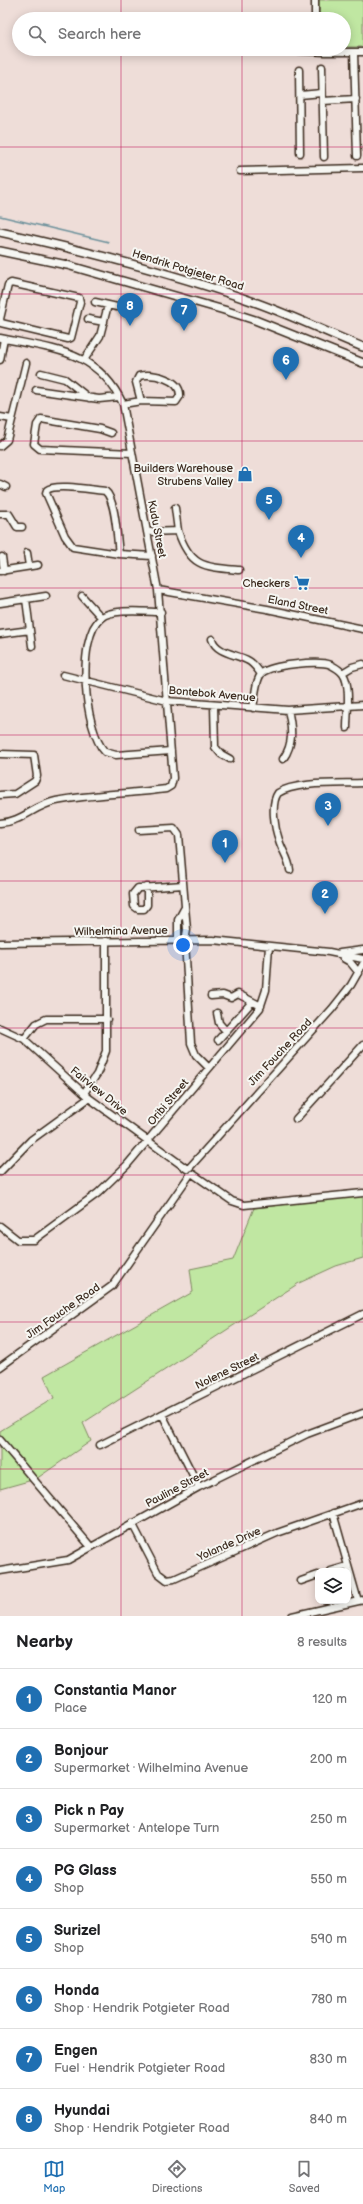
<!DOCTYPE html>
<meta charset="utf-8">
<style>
body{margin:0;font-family:"Balsamiq Sans",sans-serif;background:#f6f6f6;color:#202124}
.controls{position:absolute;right:12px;bottom:12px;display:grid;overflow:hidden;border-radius:8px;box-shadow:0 2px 10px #0003}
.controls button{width:36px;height:36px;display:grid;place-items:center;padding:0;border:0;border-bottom:1px solid #e0e0e0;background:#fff;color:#202124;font:20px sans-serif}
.you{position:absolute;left:183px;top:945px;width:14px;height:14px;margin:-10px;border:3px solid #fff;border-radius:50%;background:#1a73e8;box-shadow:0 0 0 6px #1a73e833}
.badge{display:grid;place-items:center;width:26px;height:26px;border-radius:50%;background:#1f6fb2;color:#fff;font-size:13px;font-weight:700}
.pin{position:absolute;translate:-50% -33px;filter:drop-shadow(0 1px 2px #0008)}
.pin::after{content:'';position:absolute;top:21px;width:14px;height:12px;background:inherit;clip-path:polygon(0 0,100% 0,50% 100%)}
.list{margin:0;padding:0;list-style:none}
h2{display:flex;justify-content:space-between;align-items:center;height:52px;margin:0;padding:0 16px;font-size:17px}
h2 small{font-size:13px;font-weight:400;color:#757577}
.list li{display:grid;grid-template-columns:26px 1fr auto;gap:12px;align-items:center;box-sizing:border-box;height:60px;padding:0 16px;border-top:1px solid #e0e0e0}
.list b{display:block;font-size:15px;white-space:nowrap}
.list p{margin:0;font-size:13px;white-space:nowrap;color:#757577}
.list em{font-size:13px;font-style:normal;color:#757577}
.icon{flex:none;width:22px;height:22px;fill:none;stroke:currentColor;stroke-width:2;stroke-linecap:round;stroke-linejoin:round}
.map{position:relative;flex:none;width:363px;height:1616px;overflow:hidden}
.search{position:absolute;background:#fff;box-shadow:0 2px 10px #0003;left:12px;right:12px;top:12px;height:44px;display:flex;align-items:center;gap:10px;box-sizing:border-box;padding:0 14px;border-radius:22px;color:#757577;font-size:15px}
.sheet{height:532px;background:#fff}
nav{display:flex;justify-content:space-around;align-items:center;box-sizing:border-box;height:56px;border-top:1px solid #e0e0e0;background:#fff;font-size:11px;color:#757577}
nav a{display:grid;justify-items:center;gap:2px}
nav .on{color:#1f6fb2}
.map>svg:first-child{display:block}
.green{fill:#c0e7a2;stroke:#7e8860}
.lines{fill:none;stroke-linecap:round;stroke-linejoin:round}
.stream{stroke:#6d919b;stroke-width:1.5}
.minor-casing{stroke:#3b2a1e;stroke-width:9}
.major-casing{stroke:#3b2a1e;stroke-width:10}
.minor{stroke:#f6f6f2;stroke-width:6}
.major{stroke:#f6f6f2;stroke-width:7}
.grid{fill:none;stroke:#c2185b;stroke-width:1;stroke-opacity:0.55}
.labels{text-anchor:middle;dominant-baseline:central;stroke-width:4;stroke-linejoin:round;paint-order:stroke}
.street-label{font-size:11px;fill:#3b2a1e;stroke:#f6f6f2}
.poi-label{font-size:11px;fill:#3b2a1e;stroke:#f6f6f2;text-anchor:end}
</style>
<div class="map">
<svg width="363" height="1616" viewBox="0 0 363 1616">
<rect width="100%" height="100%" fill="#eeddd8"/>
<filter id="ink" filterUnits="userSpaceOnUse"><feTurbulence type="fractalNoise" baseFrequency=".025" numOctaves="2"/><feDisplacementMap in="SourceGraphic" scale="8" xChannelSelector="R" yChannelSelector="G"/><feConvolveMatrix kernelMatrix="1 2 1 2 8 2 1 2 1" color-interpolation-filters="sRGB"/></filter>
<g filter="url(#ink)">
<path class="green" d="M319,0H363V47H344V19H319Z
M363,1195V1258L336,1266L299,1283L83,1423L91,1441L36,1479L0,1489V1431L54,1398L44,1376L193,1292L190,1269L233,1260L254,1208Z"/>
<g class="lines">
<path class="stream" d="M0,216L109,242
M172,304L184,310"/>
<defs>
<path id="minor" d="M315,19V0
M266,49L325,52H363
M354,52L357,156
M322,67L324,157
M299,70L300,153
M300,95L322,93
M323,101L356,99
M240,171L363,168
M11,283L79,298L80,302L71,338L68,339L1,323L0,319L8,285Z
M95,302L117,307
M88,319L104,322
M0,338C52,349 98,350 123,404L158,590L173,778L171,786L166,789C130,794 92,794 56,801C35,805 22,822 0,823
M0,360L4,339
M84,360L100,336L108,305
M41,373L65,379L89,398
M36,390L99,399L119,397
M123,404L141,401L136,382L139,376C153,373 181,379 180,396L176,402L141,401
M0,417L12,419
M111,433L100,429L41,419L37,425L34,444L40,449L132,453
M0,446L7,440L26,363
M0,484L6,487
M0,514H9L17,527H22
M178,531C190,567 204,567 239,570
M147,532L178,531L175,508
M27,553L29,566
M119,554C117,540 116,499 105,491C93,490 56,483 47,490L46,493L65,536L73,547L119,554L152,556
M2,557L4,571
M0,571L38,565
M158,590L267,609L363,629
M82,596L101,617
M26,599L32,646
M0,603L46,596
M161,612C147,612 111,608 101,618C76,638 84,730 105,752L116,755L171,751
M0,634L30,630
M212,639C216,653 236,654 247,660C254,663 257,669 261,674
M342,673L352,667L363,664
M63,675L167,701L288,710L363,705
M214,705L215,747L221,754L230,759
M253,708C255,699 255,680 262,673C271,665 319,660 331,665C335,667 340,670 343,674C351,685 347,714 347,728
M0,754L34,755L37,776L35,781L15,794L0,795
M283,759C294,744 292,727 288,710
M139,830L174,828L179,835L187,930L185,941L191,1043L196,1055L209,1068
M290,870C289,858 282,851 279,840C275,829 270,804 278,793C295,781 342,784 363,783
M147,887V905L144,909H138L134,906L133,894L138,888H140L183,885
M178,941V920L184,909
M0,943L213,940L329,952L363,959
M340,953L363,950
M343,958L350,962L359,973
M211,996L223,995L231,998L238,994L261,1006
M217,1013L219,1023L226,1031
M0,1028L24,1039L89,1098L187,1169
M24,1039L36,1024L46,1019H107
M218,1040L252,1002
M84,1093L97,1074L106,1051V941
M296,1119L363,1045
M190,1167L332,1009L351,985L363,964
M0,1172L31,1140L89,1098
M193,1174L232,1201L244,1205L363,1193
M0,1226L18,1240H34L98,1193L127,1165L260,1008L266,990L269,946
M0,1367L112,1286L189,1176
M162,1414L199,1487
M0,1440L91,1547
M100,1445L363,1314
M333,1513L358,1601
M132,1523L158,1573L167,1580L174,1579L277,1533L363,1503
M0,1571L68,1560L199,1487L307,1434L363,1413
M331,1571L348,1566
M301,1581L318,1575
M292,1616L363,1600"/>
<path id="major" d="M0,232C87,251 173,273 257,303C293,316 328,333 363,347
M0,251L67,265L224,310L255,320L363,363"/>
</defs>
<use href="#minor" class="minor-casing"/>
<use href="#major" class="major-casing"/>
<use href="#minor" class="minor"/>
<use href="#major" class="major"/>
</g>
</g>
<path class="grid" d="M121,0V19M242,0V19M121,49V1616M242,49V1616M0,147H363M0,294H363M0,441H363M0,588H363M0,735H363M0,881H363M0,1028H363M0,1175H363M0,1322H363M0,1469H363"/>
<defs>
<symbol id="shop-bare" viewBox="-9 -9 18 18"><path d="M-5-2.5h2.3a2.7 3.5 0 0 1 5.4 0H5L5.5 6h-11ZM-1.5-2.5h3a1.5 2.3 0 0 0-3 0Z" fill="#1f6fb2" stroke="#f6f6f2" stroke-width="2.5" paint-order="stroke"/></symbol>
<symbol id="supermarket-bare" viewBox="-9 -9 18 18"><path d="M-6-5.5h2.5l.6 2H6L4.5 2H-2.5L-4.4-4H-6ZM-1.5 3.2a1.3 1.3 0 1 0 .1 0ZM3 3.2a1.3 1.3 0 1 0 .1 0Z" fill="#1f6fb2" stroke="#f6f6f2" stroke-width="2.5" paint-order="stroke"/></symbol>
</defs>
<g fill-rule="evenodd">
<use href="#shop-bare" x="234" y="463" width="22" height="22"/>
<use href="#supermarket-bare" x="291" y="572" width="22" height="22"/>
</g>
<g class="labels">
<g class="street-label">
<text transform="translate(188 270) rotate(17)">Hendrik Potgieter Road</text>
<text transform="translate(157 529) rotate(79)">Kudu Street</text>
<text transform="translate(298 605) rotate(11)">Eland Street</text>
<text transform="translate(212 694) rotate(5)">Bontebok Avenue</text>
<text transform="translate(121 931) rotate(-1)">Wilhelmina Avenue</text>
<text transform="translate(280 1052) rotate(-47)">Jim Fouche Road</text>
<text transform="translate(99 1091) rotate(39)">Fairview Drive</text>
<text transform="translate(168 1102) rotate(-50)">Oribi Street</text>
<text transform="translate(63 1311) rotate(-35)">Jim Fouche Road</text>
<text transform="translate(227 1371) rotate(-26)">Nolene Street</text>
<text transform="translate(177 1488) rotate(-28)">Pauline Street</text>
<text transform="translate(229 1544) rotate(-24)">Yolande Drive</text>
</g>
<g class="poi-label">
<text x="233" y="468">Builders Warehouse<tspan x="233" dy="13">Strubens Valley</tspan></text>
<text x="290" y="583">Checkers</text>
</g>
</g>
</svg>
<div class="controls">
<button><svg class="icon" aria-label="layers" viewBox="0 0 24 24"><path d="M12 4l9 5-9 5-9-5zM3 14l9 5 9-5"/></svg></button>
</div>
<div class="you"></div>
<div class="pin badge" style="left:225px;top:863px">1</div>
<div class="pin badge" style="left:325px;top:914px">2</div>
<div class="pin badge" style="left:328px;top:826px">3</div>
<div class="pin badge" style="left:301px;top:558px">4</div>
<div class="pin badge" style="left:269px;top:520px">5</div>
<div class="pin badge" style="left:286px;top:380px">6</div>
<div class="pin badge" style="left:184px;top:331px">7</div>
<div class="pin badge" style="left:130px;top:326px">8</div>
<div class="search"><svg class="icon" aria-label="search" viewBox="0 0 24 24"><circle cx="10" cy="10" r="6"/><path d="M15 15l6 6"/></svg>Search here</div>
</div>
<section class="sheet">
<h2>Nearby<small>8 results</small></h2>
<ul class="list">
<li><span class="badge">1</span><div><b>Constantia Manor</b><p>Place</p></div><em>120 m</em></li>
<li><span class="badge">2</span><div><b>Bonjour</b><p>Supermarket · Wilhelmina Avenue</p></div><em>200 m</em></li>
<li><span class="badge">3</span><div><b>Pick n Pay</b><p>Supermarket · Antelope Turn</p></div><em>250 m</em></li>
<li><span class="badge">4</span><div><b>PG Glass</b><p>Shop</p></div><em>550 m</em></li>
<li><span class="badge">5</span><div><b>Surizel</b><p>Shop</p></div><em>590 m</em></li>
<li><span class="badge">6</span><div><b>Honda</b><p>Shop · Hendrik Potgieter Road</p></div><em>780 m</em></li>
<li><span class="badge">7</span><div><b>Engen</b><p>Fuel · Hendrik Potgieter Road</p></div><em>830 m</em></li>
<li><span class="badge">8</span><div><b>Hyundai</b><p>Shop · Hendrik Potgieter Road</p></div><em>840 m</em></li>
</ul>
</section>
<nav>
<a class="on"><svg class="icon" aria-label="map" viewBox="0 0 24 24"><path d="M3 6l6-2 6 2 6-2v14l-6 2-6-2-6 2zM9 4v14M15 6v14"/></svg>Map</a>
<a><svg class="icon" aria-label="directions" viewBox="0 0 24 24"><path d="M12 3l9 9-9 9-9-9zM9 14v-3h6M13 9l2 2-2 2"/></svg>Directions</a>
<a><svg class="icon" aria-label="saved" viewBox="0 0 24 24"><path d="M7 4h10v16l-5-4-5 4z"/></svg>Saved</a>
</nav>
